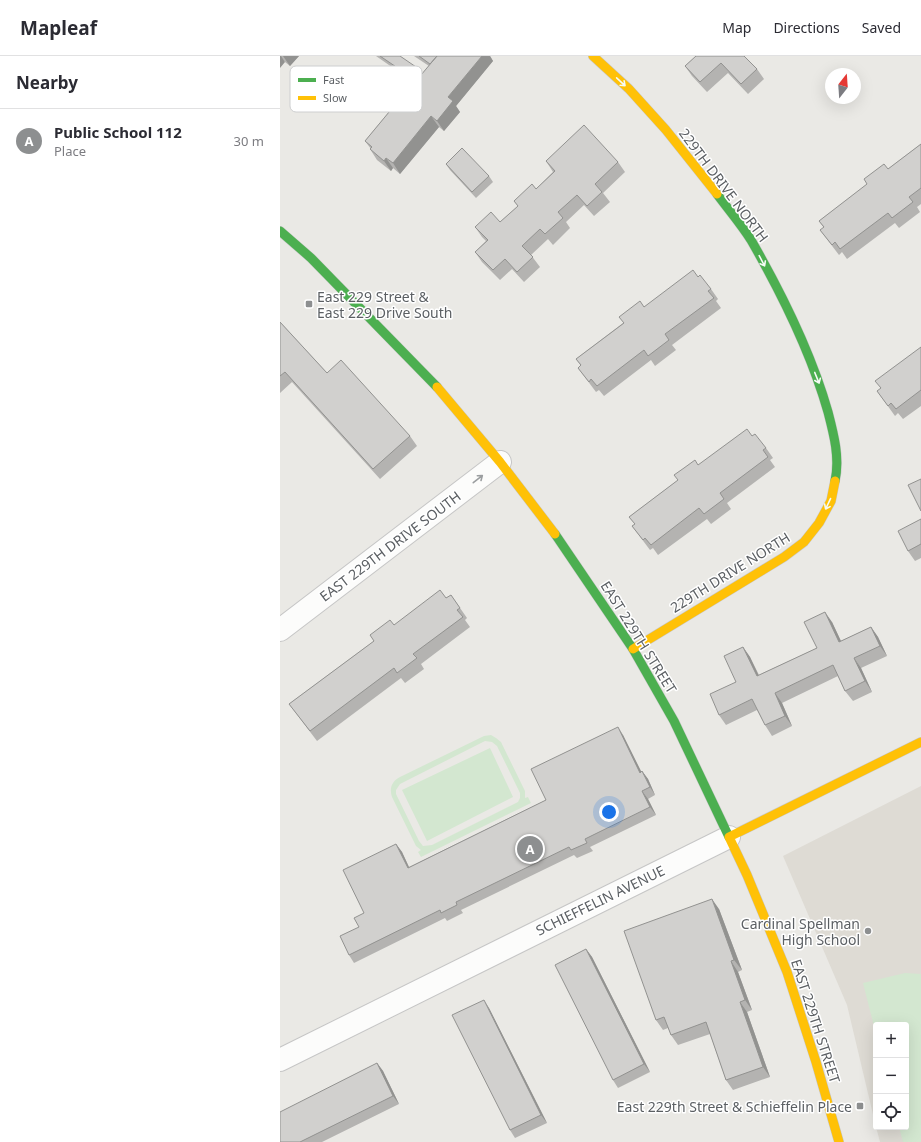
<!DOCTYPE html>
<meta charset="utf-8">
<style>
body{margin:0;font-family:"Noto Sans",sans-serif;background:#f7f7f7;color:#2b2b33}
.controls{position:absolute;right:12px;bottom:12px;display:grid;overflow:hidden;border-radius:4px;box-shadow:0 4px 16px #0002}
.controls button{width:36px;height:36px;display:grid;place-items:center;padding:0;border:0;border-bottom:1px solid #e1e1e2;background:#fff;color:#2b2b33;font:20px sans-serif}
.compass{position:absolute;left:545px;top:12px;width:36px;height:36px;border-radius:50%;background:#fff;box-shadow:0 4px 16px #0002;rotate:17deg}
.you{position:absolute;left:329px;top:756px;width:14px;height:14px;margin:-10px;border:3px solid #fff;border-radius:50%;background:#1a73e8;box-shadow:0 0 0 6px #1a73e833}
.badge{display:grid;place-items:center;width:26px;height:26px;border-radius:50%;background:#8d8f90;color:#fff;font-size:13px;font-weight:700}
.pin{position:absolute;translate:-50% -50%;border:2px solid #fff;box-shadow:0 1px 4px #0006}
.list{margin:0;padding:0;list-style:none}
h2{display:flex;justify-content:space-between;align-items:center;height:52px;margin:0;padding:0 16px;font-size:17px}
h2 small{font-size:13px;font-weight:400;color:#7c7c81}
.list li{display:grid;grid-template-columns:26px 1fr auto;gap:12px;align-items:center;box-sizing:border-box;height:64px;padding:0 16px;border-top:1px solid #e1e1e2}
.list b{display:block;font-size:15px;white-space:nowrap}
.list p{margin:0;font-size:13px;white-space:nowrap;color:#7c7c81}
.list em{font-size:13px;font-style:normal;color:#7c7c81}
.icon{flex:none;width:22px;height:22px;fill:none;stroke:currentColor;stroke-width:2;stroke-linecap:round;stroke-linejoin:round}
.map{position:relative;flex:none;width:641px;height:1086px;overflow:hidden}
header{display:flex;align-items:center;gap:24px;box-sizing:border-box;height:56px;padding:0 20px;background:#fff;border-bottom:1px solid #e1e1e2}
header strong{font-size:19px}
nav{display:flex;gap:22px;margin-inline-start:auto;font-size:14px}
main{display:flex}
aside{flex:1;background:#fff}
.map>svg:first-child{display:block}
.education{fill:#dedbd4}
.green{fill:#d3e7d0;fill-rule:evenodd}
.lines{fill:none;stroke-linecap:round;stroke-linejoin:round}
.street-casing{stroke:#c6c6c6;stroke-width:24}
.fast-casing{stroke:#c7c7c7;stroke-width:10}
.slow-casing{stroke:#c7c7c7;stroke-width:10}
.street{stroke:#fcfcfb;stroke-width:22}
.fast{stroke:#4caf50;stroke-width:9}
.slow{stroke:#ffc107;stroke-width:9}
.wall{fill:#b4b3b1}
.shaded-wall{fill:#929290}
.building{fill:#d1d0ce;stroke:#929290}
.oneway{stroke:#f6fbf6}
.oneway2{stroke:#9b9ea0}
.poi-dot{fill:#8d8f90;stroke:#fff;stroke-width:1.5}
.labels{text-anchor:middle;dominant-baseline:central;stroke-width:3;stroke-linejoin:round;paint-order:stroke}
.street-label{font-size:14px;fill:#5b5f63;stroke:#fff}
.poi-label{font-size:14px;fill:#5b5f63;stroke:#fff;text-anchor:end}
.key{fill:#fff;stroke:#cecfd0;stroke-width:1}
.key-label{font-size:11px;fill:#5b5f63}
</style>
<header>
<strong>Mapleaf</strong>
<nav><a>Map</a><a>Directions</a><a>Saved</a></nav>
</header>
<main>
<aside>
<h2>Nearby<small></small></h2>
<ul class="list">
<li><span class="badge">A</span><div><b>Public School 112</b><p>Place</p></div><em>30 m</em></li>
</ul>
</aside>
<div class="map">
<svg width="641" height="1086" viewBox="0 0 641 1086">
<rect width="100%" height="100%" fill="#eae9e5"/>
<path class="education" d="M641,730V1086H600L596,1071H626V969H596V1071L567,949L503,800Z"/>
<path class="green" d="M211,679L216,682L221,686L245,735V742L248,741L251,747L141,801L138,796L141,794L136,790L112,741C109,732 112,725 120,721L204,680ZM205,685L212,686L217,690L240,737V742L238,746L152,789L143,790L139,785L116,738V734L120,728Z
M210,692L233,741L147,785L122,734Z
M625,917L641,918V1086H623L619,1071H626V969H596V978L583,927Z"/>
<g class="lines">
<defs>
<path id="street" d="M0,574L220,406
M0,1004L449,781"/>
<path id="fast" d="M437,138C448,153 461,168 471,184C502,238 531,296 548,356C554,379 560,402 555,425
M0,175L31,202L157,331
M275,478L353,593L394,665L449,781"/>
<path id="slow" d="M313,0L349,33L386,74L437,138
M157,331L220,406L275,478
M353,593L504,501L524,486L539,467L551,445L555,425
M449,781L467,819L507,916L536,1006L559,1086
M449,781L641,686"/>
</defs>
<use href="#street" class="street-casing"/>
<use href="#fast" class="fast-casing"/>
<use href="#slow" class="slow-casing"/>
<use href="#street" class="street"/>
<use href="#fast" class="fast"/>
<use href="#slow" class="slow"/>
</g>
<path class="wall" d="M0,0H19L10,10L5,6Z
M96,0H120L142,18L149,10L134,0H210L213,5L176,50L180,56L164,75L159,71L120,118L113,112L111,115L97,104L90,93H91L85,85L123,39L120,34L129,23Z
M416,0L477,13L484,23L468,38L448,17L427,36L412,20L405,10Z
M641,88V148L637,151L640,156L619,172L615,167L567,203L562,196L559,199L540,174L544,172L539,165Z
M266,105L338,106L345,116L323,137L330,146L314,160L304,149L286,166L290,172L273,189L268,183L251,199L260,211L244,226L232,213L220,224L202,206L195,196L206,185L202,181L195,171L220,166L238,150L234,145L256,133L273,116Z
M166,108L209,120L213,126L196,142L170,114Z
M418,221L431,233L438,243L436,245L441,252L392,289L396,294L375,310L371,304L324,340L319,334L316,336L298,312L301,310L296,303L364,251Z
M0,266L47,317L130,380L137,390L100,423L12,326L0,337Z
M641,291V350L623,363L618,357L615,360L597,335L601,333Z
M472,380L486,392L493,402L490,404L495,411L447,447L451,453L431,468L427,463L378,499L373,492L370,494L352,470L355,468L349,461L418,409Z
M641,463V502L635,505L628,495Z
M171,539L187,562L185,564L190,571L141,608L144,613L125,627L121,622L37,685L9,648L94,585L114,569L166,542Z
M552,566L561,585L591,571L598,581L607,600L581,612L592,636L573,645L565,635L558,620L502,647L512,670L492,680L485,669L477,654L446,669L439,659L456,626L463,591L470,601L479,619L537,592Z
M343,679L361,716L362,715L368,723L375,739L368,743L376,759L310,791L313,795L297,802L294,799L181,854L183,857L167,865L165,862L74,907L69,899L84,857L116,788L122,796L129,811L266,744Z
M439,853L462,914L458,916L472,954L467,956L490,1021L453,1034L446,1024L430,978L398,989L391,979L388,972L383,974L376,964Z
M306,893L312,901L370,1016L338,1032L333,1024Z
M209,952L267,1067L235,1082L230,1074Z
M97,1007L103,1015L119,1048L42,1086H0Z"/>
<path class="shaded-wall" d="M0,0H1L5,6L0,12Z
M3,0H19L10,10Z
M202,0H210L213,5L176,50L180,56L164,75L157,65L168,41Z
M139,13L143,19L133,22Z
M151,60L159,71L120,118L113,107Z
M106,102L113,112L111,115L104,105Z
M545,556L552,566L566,596L559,586Z
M591,571L598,581L607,600L600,590Z
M463,591L470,601L484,631L477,620Z
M574,602L581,612L592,636L585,625Z
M495,637L502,647L512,670L505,660Z
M338,671L343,679L366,725L360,717Z
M362,715L368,723L375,739L370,731Z
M362,735L368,743L376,759L370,751Z
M116,788L122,796L133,820L128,812Z
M432,843L439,853L462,914L454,904Z
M306,893L312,901L370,1016L364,1008Z
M451,905L458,916L472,954L465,944Z
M204,944L209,952L267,1067L261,1059Z
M460,946L467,956L490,1021L483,1011Z
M97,1007L103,1015L119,1048L113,1040Z"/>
<path class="building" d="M100,0H120L139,13L137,16L136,15L131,21Z
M139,0H157L150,8Z
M157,0H202L168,41L173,45L157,65L151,60L113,107L106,102L104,105L90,93L92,91L85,85L124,38L120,34L136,15L141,19Z
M416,0H464L477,13L461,28L441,7L420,26L405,10Z
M304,69L338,106L315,128L322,136L307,150L297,139L278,156L283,162L265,178L260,173L242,190L253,201L237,216L225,203L213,214L195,196L208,184L195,171L211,156L220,166L238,150L234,145L252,128L256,133L275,115L266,105Z
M641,88V132L629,141L633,146L612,162L608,157L560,193L555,186L552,189L540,174L544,171L539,165L587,128L584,123L604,108L608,113Z
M182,92L209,120L192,136L166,108Z
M413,214L418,221L420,219L431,233L428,235L434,242L385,278L389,284L368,300L364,294L317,330L311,323L309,326L298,312L301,309L296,303L344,267L339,261L360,245L364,251Z
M0,266L47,317L61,304L130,380L93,413L5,316L0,320Z
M641,291V334L616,353L611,347L608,350L597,335L601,332L595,325Z
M467,373L472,380L475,378L486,392L483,394L488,401L440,437L444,443L424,458L419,452L371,489L365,482L363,484L352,470L355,468L349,461L398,424L394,419L404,412L415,404L418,409Z
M641,423V455L628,429Z
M641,463V488L628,495L618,475Z
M160,534L166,542L171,539L180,552L177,554L183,561L133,598L137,602L117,617L114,612L30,675L9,648L94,585L90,579L110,564L114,569Z
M545,556L559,586L591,571L600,590L574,602L585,625L565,635L553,609L495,637L505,660L485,669L472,643L439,659L430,638L456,626L444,600L463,591L477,620L537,592L524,566Z
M338,671L360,717L362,715L370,731L362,735L370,751L305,783L307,787L291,794L289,791L176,846L177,849L161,857L160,854L69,899L60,880L79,871L74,862L84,857L63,814L116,788L128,812L266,744L251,713Z
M432,843L454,904L451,905L465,944L460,946L483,1011L446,1024L426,966L391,979L384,961L376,964L344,875Z
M306,893L364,1008L333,1024L275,909Z
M204,944L261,1059L230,1074L172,959Z
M97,1007L113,1040L20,1086H0V1056Z"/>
<defs><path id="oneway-shaft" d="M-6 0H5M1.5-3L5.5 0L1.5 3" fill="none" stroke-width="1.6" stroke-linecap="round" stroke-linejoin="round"/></defs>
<g class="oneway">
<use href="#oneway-shaft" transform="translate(341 26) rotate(43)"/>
<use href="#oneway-shaft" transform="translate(482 205) rotate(62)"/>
<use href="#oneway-shaft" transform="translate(537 322) rotate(68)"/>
<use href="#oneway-shaft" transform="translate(548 448) rotate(115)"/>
</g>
<use class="oneway2" href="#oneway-shaft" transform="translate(198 423) rotate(-38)"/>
<g class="poi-dot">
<rect x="25" y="244" width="8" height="8" rx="2"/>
<circle cx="588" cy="875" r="4"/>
<rect x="576" y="1046" width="8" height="8" rx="2"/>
</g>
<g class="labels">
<g class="street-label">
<text transform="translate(444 129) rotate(53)">229TH DRIVE NORTH</text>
<text transform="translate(110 490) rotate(-37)">EAST 229TH DRIVE SOUTH</text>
<text transform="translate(450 516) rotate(-32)">229TH DRIVE NORTH</text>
<text transform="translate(359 581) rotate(58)">EAST 229TH STREET</text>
<text transform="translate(320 844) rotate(-26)">SCHIEFFELIN AVENUE</text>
<text transform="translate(536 965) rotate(72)">EAST 229TH STREET</text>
</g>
<g class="poi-label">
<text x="37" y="240" text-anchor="start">East 229 Street &amp;<tspan x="37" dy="16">East 229 Drive South</tspan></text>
<text x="580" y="867">Cardinal Spellman<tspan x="580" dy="16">High School</tspan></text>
<text x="572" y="1050">East 229th Street &amp; Schieffelin Place</text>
</g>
</g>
<rect x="10" y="10" width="132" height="46" rx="6" class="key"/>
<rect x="18" y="22" width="18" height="4" fill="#4caf50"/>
<rect x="18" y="40" width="18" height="4" fill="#ffc107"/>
<g class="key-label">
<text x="43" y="28">Fast</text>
<text x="43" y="46">Slow</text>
</g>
</svg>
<div class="controls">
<button>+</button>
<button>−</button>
<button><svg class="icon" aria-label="locate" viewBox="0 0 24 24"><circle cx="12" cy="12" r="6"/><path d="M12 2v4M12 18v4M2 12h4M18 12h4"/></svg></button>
</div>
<svg class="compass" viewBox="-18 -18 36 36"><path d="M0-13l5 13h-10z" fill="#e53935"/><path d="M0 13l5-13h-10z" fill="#7c7c81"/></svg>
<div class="you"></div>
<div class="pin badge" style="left:250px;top:793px">A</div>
</div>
</main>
